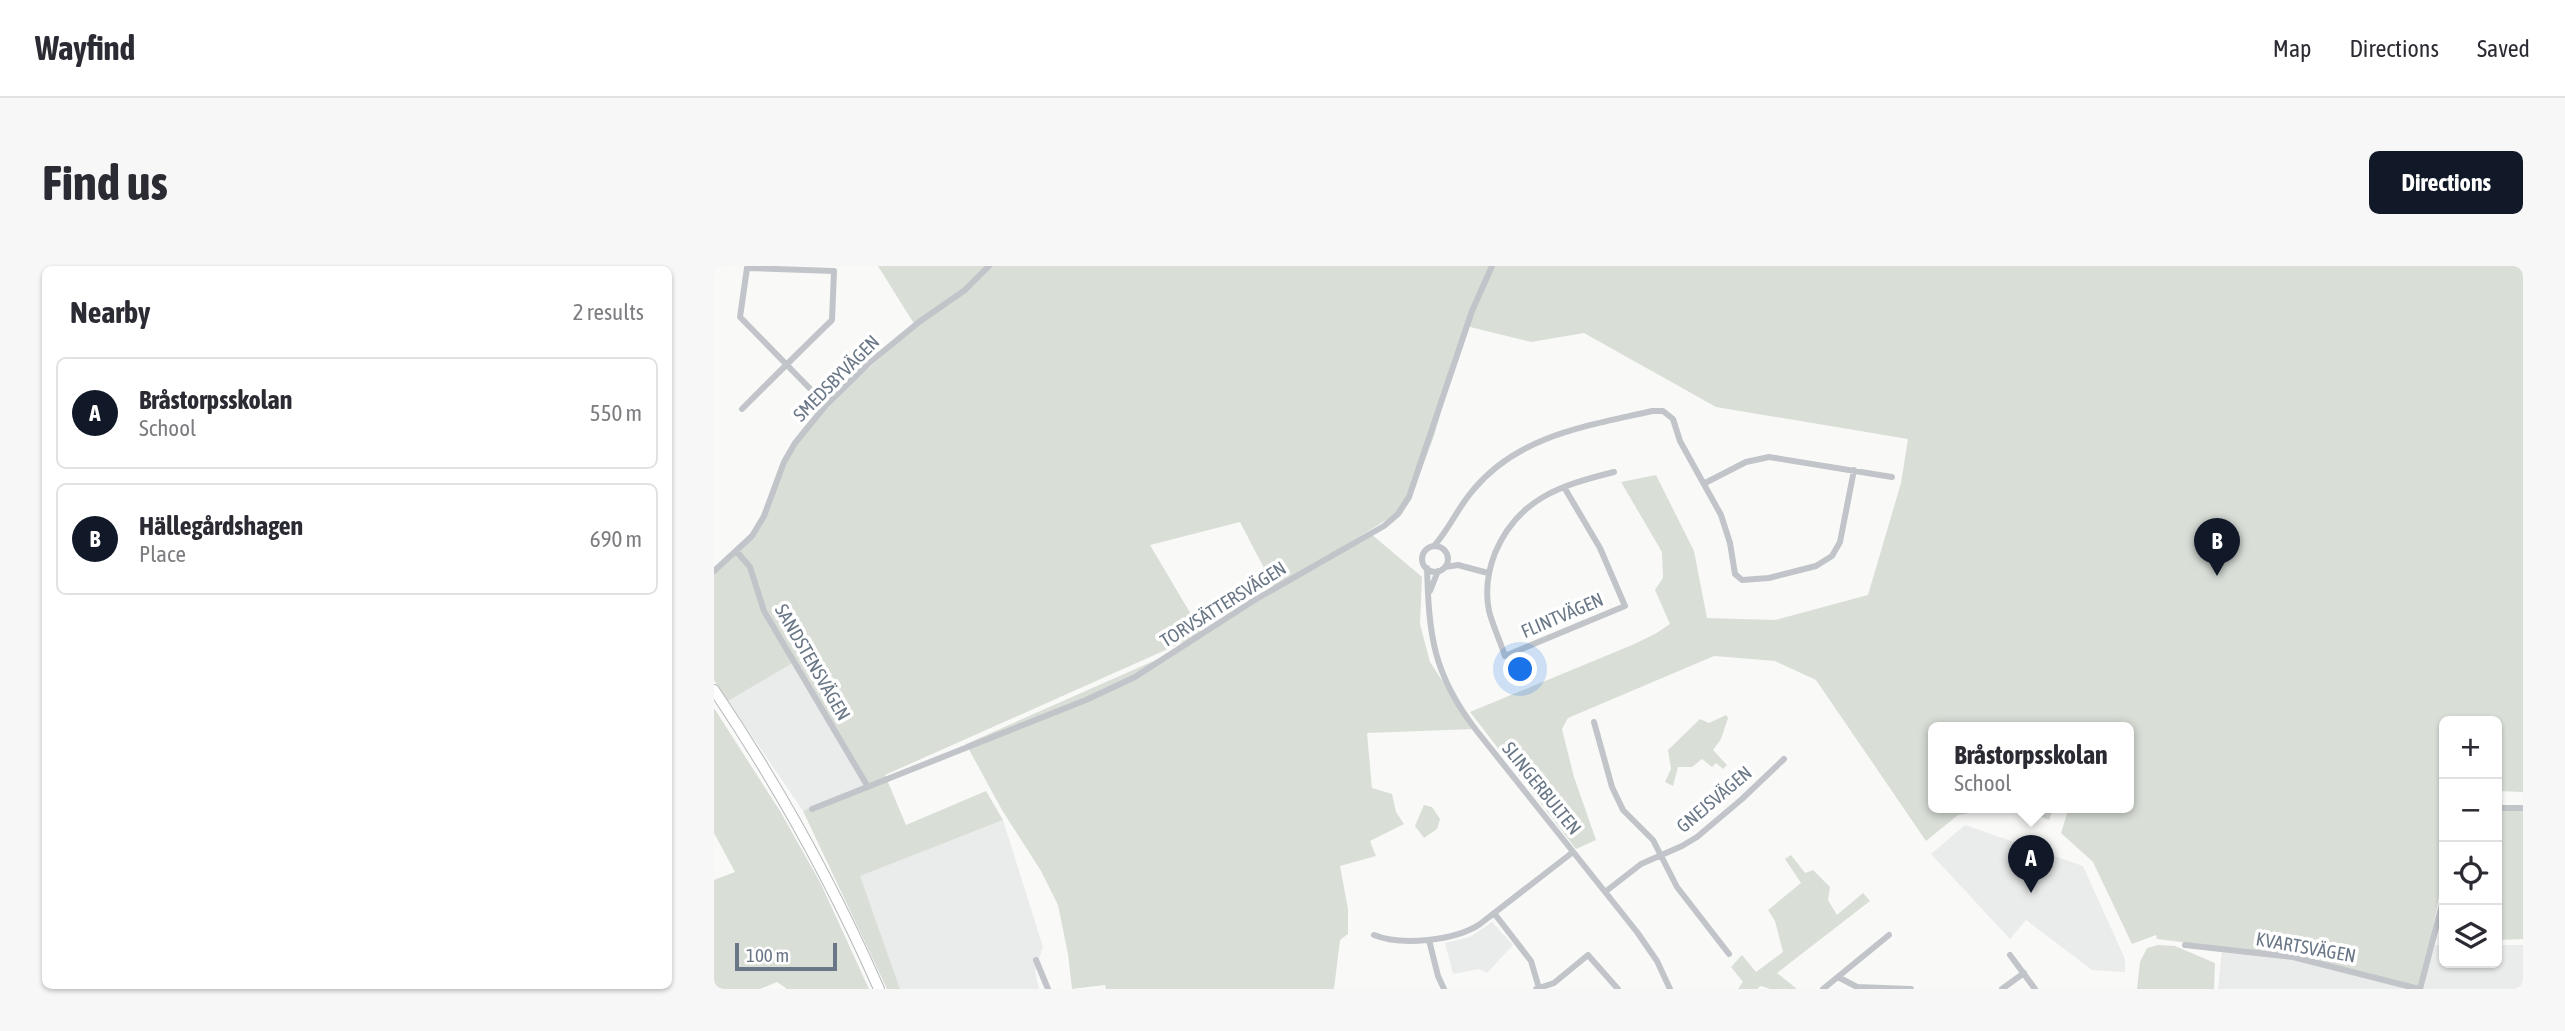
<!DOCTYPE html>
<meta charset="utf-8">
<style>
body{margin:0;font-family:"Asap Condensed",sans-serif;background:#f7f7f7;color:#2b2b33}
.controls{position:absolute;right:21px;bottom:21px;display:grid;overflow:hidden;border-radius:10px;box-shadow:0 2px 5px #0004}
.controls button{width:63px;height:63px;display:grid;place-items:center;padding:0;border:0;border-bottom:2px solid #e1e1e2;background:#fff;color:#2b2b33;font:35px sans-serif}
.scale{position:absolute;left:21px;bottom:18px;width:102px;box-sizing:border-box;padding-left:7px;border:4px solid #6a7787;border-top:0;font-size:19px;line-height:24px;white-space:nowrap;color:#6a7787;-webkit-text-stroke:5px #fff;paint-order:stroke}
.you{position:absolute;left:807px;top:404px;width:24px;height:24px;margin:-18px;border:5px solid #fff;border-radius:50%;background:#1a73e8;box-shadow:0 0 0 10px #1a73e833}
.badge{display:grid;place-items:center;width:46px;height:46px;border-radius:50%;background:#111827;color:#fff;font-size:23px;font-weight:700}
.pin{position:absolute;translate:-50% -58px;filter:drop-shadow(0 2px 4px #0008)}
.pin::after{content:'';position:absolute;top:37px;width:24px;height:21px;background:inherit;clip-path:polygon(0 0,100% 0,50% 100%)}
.popup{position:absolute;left:1214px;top:456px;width:206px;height:91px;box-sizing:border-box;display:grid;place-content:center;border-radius:10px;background:#fff;filter:drop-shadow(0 2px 5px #0005);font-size:23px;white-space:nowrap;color:#7c7c81}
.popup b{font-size:26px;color:#2b2b33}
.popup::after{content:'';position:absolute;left:50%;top:100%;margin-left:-14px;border:14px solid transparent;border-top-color:#fff}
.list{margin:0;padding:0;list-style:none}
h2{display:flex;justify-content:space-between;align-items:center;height:91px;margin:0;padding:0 28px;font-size:30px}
h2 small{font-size:23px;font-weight:400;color:#7c7c81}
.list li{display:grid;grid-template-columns:46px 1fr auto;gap:21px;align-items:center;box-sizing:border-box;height:112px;margin:0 14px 14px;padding:0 14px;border:2px solid #e1e1e2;border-radius:10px}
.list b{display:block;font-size:26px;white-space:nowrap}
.list p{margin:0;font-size:23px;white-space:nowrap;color:#7c7c81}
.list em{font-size:23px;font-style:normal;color:#7c7c81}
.icon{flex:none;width:38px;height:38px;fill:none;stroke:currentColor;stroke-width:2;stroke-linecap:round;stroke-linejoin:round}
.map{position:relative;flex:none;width:1809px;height:723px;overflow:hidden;border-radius:10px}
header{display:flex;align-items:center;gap:42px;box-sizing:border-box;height:98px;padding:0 35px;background:#fff;border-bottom:2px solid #e1e1e2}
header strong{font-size:33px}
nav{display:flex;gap:38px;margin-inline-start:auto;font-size:24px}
.intro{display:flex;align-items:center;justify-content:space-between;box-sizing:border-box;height:168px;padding:0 42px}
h1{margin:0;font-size:49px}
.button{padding:18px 32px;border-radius:10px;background:#111827;color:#fff;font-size:24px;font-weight:700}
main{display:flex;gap:42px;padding:0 42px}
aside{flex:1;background:#fff;border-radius:10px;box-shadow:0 2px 5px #0004}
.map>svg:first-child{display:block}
.built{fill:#eaebeb}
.green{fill:#d9ded7;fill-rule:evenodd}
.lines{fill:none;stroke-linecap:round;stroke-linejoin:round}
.trunk-casing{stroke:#b5b8bc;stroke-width:12}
.minor{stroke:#c1c5c9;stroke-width:6}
.trunk{stroke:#fff;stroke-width:10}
.labels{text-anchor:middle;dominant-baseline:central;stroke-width:7;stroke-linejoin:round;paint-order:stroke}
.street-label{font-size:19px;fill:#6a7787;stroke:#fff}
</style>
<header>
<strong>Wayfind</strong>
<nav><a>Map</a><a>Directions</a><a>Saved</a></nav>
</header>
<div class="intro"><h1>Find us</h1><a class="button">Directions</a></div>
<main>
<aside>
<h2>Nearby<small>2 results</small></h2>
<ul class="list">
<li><span class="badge">A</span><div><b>Bråstorpsskolan</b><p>School</p></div><em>550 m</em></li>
<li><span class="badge">B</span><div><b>Hällegårdshagen</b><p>Place</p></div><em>690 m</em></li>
</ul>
</aside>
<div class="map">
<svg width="1809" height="723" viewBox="0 0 1809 723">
<rect width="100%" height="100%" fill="#f9faf8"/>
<path class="built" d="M80,395L154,517L89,545L14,435Z
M289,554L329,681L321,705L325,723H186L145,610Z
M1251,559L1369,600L1411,693V706L1378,704L1312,654L1296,673L1217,588Z
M778,656L799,679L773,707L765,703L739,708L731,677L756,671Z
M1730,679V697H1783V679H1809V723H1504L1508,683Z"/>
<path class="green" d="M164,0H1809V526L1783,525V455H1730V603L1716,679L1704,722L1575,689L1443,673L1442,669L1418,678L1379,596L1347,567L1355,541H1415V461H1219V541H1257L1255,547L1244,549L1212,575L1102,414L1061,395L1000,390L854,452L848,463L860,511L882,574L862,583L756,446L918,379L941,368L956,358L941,324L949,312L948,286L907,216L942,209L980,285L993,352L1061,354L1154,329L1187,217L1194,173L1002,141L870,67L817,76L752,60L720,170L705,210L685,246L566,320L656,267L708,311L706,358L716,396L760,463L653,467L658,522L678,528L682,546L690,558L656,575L662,590L626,600L634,643V668L626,674L620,723H392L391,719L358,723L354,688L344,639L327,605L288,544L252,478L462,385L483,370L171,509L192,559L272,525L289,554L146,610L186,723H173L89,545L154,517L80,396L14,435L0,414V306L47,257L75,184L112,139L202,61ZM526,256L561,323L488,367L436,279Z
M0,442L66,545L107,618L155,723H73L63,716L46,723H0V614L21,606L0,567Z
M1012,449L1014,452L1007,473L999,484L1013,499L1009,503L1002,497L998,501L988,493L978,501H964L959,520L951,516L957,503L954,484L986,453L995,457Z
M710,539L718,541L726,553L723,563L710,572L701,560Z
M1783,539H1809V673L1783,674Z
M1299,541H1340L1335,554Z
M1077,589L1091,607L1099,604L1116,621L1114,634L1123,649L1149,627L1156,635L1063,707L1083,723H1056L1047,720L1043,723H1024L1029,716L1017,701L1028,689L1042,706L1069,686L1061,655L1054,644L1087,617L1071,593Z
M1444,679L1461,680L1501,697L1500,723H1423L1426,696L1433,682Z"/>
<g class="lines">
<defs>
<path id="trunk" d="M0,424C64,519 119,618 165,723"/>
</defs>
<use href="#trunk" class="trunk-casing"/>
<path class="minor" d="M28,143C58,113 88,83 118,54L120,5L33,2L26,51L112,139
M991,217L1032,196L1055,191L1178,211
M850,221L886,282L911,340L791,390C786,375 779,360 775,345C771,325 774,305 781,287C804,232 848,219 900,206
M720,280C736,262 744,241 760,223C805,169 873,160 938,145H949L959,153L966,175L1007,249L1016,277L1021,308L1028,314L1055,312L1102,300L1118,290L1126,276L1140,204
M708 293a13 13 0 1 1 26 0a13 13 0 1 1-26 0Z
M23,286L36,301L50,345L154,521
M731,301L744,299L774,307
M713,302C715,370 719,408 762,464L923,666L943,695L956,723
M0,305L38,270L50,250L70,196L81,177L112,139L154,98L205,56L251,24L275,0
M716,325L724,305
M880,456L898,521L909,544L939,574L963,621L1015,688
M1783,542H1809
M98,543L372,434L421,411L539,335L670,260L684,248L695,231L758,45L778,0
M891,626L927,598L968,580L983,571L1028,533L1070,493
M780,647L817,695L825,722
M660,669C687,680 741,675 766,658L859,586
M715,674L724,710L730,723
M1471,679L1579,691L1705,723
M1296,689L1321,723
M322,694L334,723
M1124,711L1143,721L1197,723
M822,723L840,717L874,689L904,723
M1109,723L1175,669
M1288,723L1310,707
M1706,723L1730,631"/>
<use href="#trunk" class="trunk"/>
</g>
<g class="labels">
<g class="street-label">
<text transform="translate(122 112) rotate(-45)">SMEDSBYVÄGEN</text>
<text transform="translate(509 338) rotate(-32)">TORVSÄTTERSVÄGEN</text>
<text transform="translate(848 349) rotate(-23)">FLINTVÄGEN</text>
<text transform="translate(99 396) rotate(60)">SANDSTENSVÄGEN</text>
<text transform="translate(828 522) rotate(51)">SLINGERBULTEN</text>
<text transform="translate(1000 533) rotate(-40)">GNEJSVÄGEN</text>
<text transform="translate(1592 681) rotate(10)">KVARTSVÄGEN</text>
</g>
</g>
</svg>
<div class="controls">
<button>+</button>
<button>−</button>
<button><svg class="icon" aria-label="locate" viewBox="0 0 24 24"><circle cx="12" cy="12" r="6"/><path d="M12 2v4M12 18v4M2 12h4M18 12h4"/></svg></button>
<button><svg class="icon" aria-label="layers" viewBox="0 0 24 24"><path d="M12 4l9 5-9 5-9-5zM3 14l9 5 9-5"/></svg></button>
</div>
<div class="scale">100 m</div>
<div class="you"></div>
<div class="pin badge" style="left:1317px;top:627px">A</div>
<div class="popup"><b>Bråstorpsskolan</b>School</div>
<div class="pin badge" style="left:1503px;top:310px">B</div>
</div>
</main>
